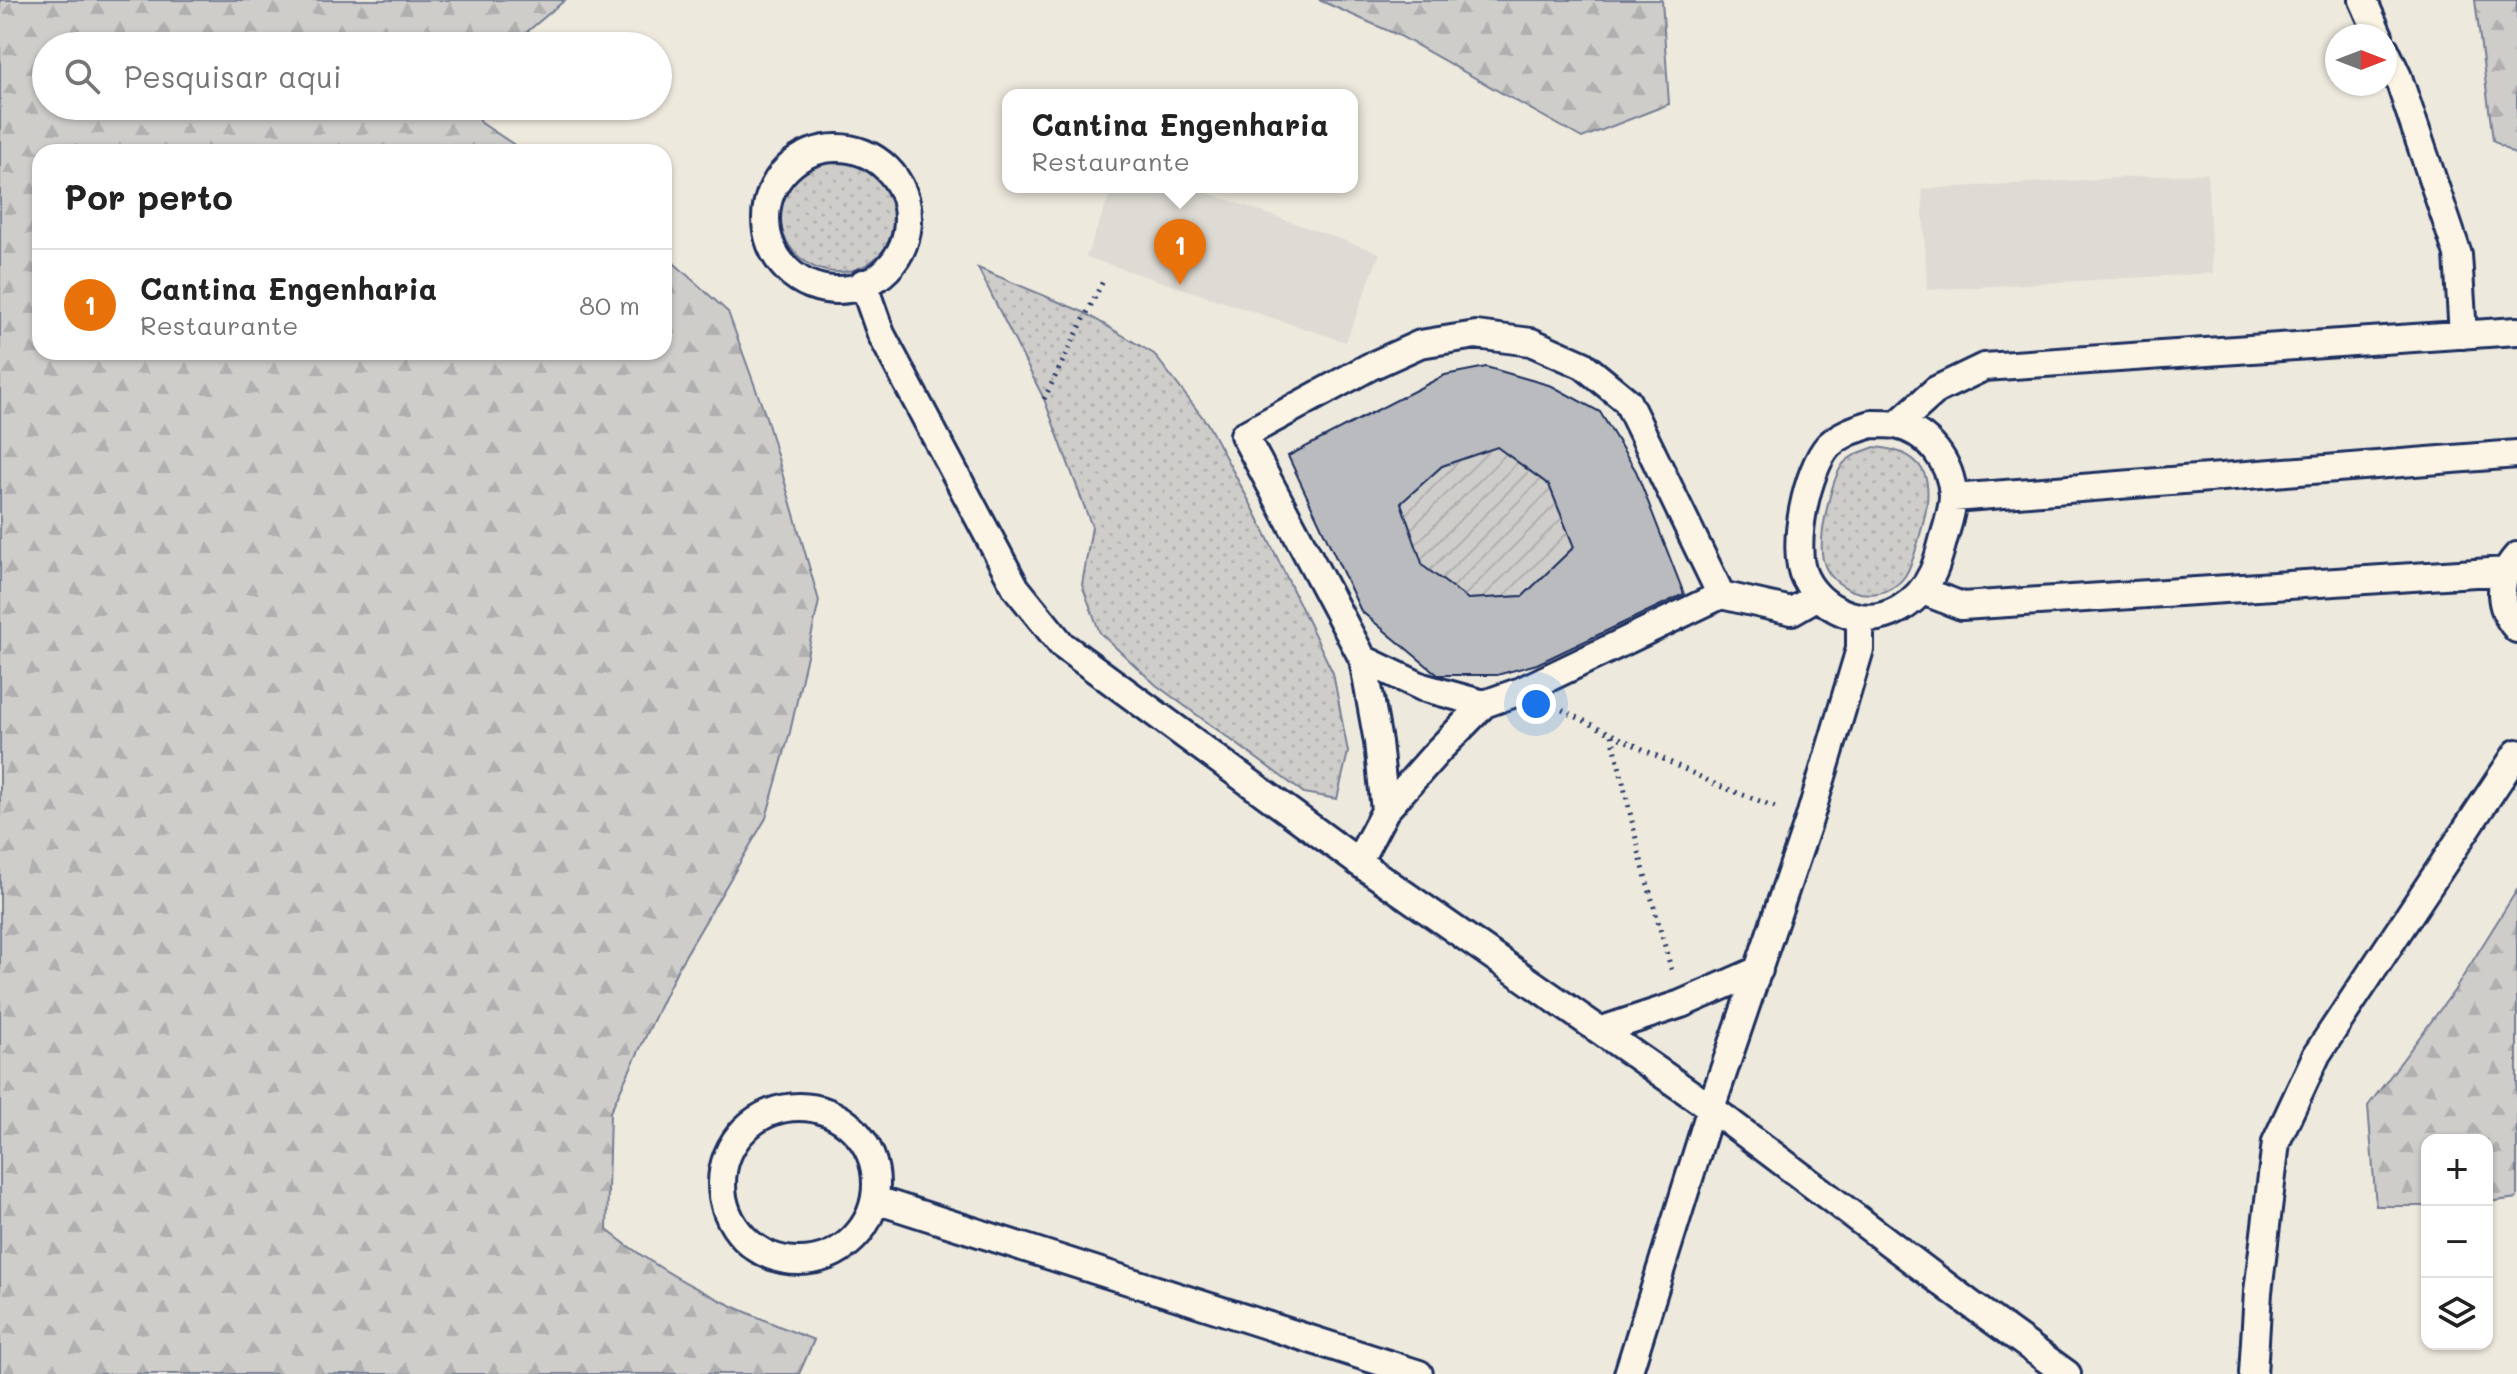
<!DOCTYPE html>
<html lang="pt">
<meta charset="utf-8">
<style>
body{margin:0;font-family:Mali,sans-serif;background:#f6f6f6;color:#222}
.controls{position:absolute;right:24px;bottom:24px;display:grid;overflow:hidden;border-radius:16px;box-shadow:0 2px 6px #0004}
.controls button{width:72px;height:72px;display:grid;place-items:center;padding:0;border:0;border-bottom:2px solid #e0e0e0;background:#fff;color:#222;font:40px sans-serif}
.compass{position:absolute;left:2325px;top:24px;width:72px;height:72px;border-radius:50%;background:#fff;box-shadow:0 2px 6px #0004;rotate:90deg}
.you{position:absolute;left:1536px;top:704px;width:28px;height:28px;margin:-20px;border:6px solid #fff;border-radius:50%;background:#1a73e8;box-shadow:0 0 0 12px #1a73e833}
.badge{display:grid;place-items:center;width:52px;height:52px;border-radius:50%;background:#d1495b;color:#fff;font-size:26px;font-weight:700}
.pin{position:absolute;translate:-50% -66px;filter:drop-shadow(0 2px 4px #0008)}
.pin::after{content:'';position:absolute;top:42px;width:28px;height:24px;background:inherit;clip-path:polygon(0 0,100% 0,50% 100%)}
.popup{position:absolute;left:1002px;top:89px;width:356px;height:104px;box-sizing:border-box;display:grid;place-content:center;border-radius:16px;background:#fff;filter:drop-shadow(0 2px 6px #0005);font-size:26px;white-space:nowrap;color:#767676}
.popup b{font-size:30px;color:#222}
.popup::after{content:'';position:absolute;left:50%;top:100%;margin-left:-16px;border:16px solid transparent;border-top-color:#fff}
.list{margin:0;padding:0;list-style:none}
h2{display:flex;justify-content:space-between;align-items:center;height:104px;margin:0;padding:0 32px;font-size:34px}
h2 small{font-size:26px;font-weight:400;color:#767676}
.list li{display:grid;grid-template-columns:52px 1fr auto;gap:24px;align-items:center;box-sizing:border-box;height:112px;padding:0 32px;border-top:2px solid #e0e0e0}
.list b{display:block;font-size:30px;white-space:nowrap}
.list p{margin:0;font-size:26px;white-space:nowrap;color:#767676}
.list em{font-size:26px;font-style:normal;color:#767676}
.icon{flex:none;width:44px;height:44px;fill:none;stroke:currentColor;stroke-width:2;stroke-linecap:round;stroke-linejoin:round}
.map{position:relative;flex:none;width:2517px;height:1374px;overflow:hidden}
.search{position:absolute;background:#fff;box-shadow:0 2px 6px #0004;left:32px;top:32px;width:640px;height:88px;display:flex;align-items:center;gap:20px;box-sizing:border-box;padding:0 28px;border-radius:44px;color:#767676;font-size:30px}
.panel{position:absolute;background:#fff;box-shadow:0 2px 6px #0004;left:32px;top:144px;width:640px;height:216px;border-radius:24px}
.map>svg:first-child{display:block}
.built{fill:#dedbd4}
.forest{fill:url(#forest-firs);stroke:#757e94;stroke-width:2}
.park{fill:url(#park-dots);stroke:#757e94;stroke-width:2}
.garden{fill:url(#garden-furrows);stroke:#757e94;stroke-width:2}
.building{fill:#babbbe;stroke:#1b2f5e;stroke-width:2;fill-rule:evenodd}
.lines{fill:none;stroke-linecap:round;stroke-linejoin:round}
.service-casing{stroke:#1b2f5e;stroke-width:32}
.path{stroke:#1b2f5e;stroke-width:5;stroke-dasharray:2 6;stroke-linecap:butt}
.service{stroke:#fcf5e5;stroke-width:26}
</style>
<div class="map">
<svg width="2517" height="1374" viewBox="0 0 2517 1374">
<defs>
<pattern id="forest-firs" width="22" height="20" patternUnits="userSpaceOnUse" patternTransform="scale(2)"><rect width="22" height="20" fill="#cfcdca"/><path d="M5 1l3.5 6h-7zM16 11l3.5 6h-7z" fill="#b1b0b0"/></pattern>
<pattern id="park-dots" width="8" height="8" patternUnits="userSpaceOnUse" patternTransform="scale(2)"><rect width="8" height="8" fill="#cfcdca"/><path d="M2 2h.1M6 6h.1" fill="none" stroke="#b1b0b0" stroke-width="1.8" stroke-linecap="round"/></pattern>
<pattern id="garden-furrows" width="10" height="10" patternUnits="userSpaceOnUse" patternTransform="scale(2)"><rect width="10" height="10" fill="#cfcdca"/><path d="M-1 1l2-2M0 10L10 0M9 11l2-2" fill="none" stroke="#b1b0b0"/></pattern>
</defs>
<rect width="100%" height="100%" fill="#eee9dd"/>
<filter id="ink" filterUnits="userSpaceOnUse"><feTurbulence type="fractalNoise" baseFrequency=".0125" numOctaves="2"/><feDisplacementMap in="SourceGraphic" scale="16" xChannelSelector="R" yChannelSelector="G"/><feConvolveMatrix kernelMatrix="1 2 1 2 8 2 1 2 1" color-interpolation-filters="sRGB"/></filter>
<g filter="url(#ink)">
<path class="built" d="M2207,173L2213,273L1927,290L1922,189Z
M1113,187H1191L1380,253L1346,342L1086,257Z"/>
<path class="forest" d="M0,0H565L510,46H46V106H481L480,122L525,152H40V352H664V254L728,312L766,417L819,601L790,732L766,818L678,968L610,1112L607,1230C672,1282 737,1310 814,1340L799,1374H0Z
M1319,0H1662L1669,104L1582,138L1400,36Z
M2475,0H2517V156L2493,140Z
M2517,890V1198L2487,1202V1140H2427V1206H2376L2368,1106L2454,991Z"/>
<path class="park" d="M780 214a58 58 0 1 1 116 0a58 58 0 1 1-116 0Z
M978,268L1083,312L1154,354L1207,423L1255,512L1333,673L1348,752L1337,799L1304,793L1156,685L1100,633L1082,585L1092,527L1044,399Z
M1875,447C1934,452 1934,488 1920,535C1916,549 1913,564 1905,576C1890,597 1860,599 1840,584C1830,577 1823,566 1822,553C1820,533 1831,480 1843,464C1851,455 1863,451 1875,447Z"/>
<path class="garden" d="M1497,447L1549,485L1574,547L1523,596L1468,599L1423,566L1401,503L1442,466Z"/>
<path class="building" d="M1486,367L1552,386L1600,412L1636,471L1684,594L1537,664L1497,675H1438L1361,611L1288,456L1445,375ZM1497,447L1549,485L1574,547L1523,596L1468,599L1423,566L1401,503L1442,466Z"/>
<g class="lines">
<defs>
<path id="service" d="M2363,0L2379,36
M2385,49L2398,77L2458,255L2463,335
M766 219a71 71 0 1 1 142 0a71 71 0 1 1-142 0Z
M863,283L881,334L1016,588L1062,645L1358,862L1711,1108L1969,1303L2067,1374
M1872,424C1880,424 1889,424 1896,425C1929,432 1951,463 1953,495C1953,509 1948,524 1944,537C1941,548 1938,561 1933,572C1919,603 1885,626 1850,615C1831,609 1814,596 1805,578C1790,549 1807,468 1829,445C1842,433 1856,429 1872,424Z
M1897,425L1936,390L1984,367L2517,331
M1953,498L2517,454
M2517,556C2497,578 2497,606 2517,629
M1923,591L1962,606L2506,571
M1721,595L1792,611L1818,596
M1363,659L1422,687L1484,704
M1358,862L1385,811L1438,751L1484,704L1521,691L1721,595L1627,401L1583,365L1531,342L1476,335L1420,344L1369,367L1244,435L1363,659L1378,742L1385,811
M1602,1030L1681,1004L1759,970
M722 1184a77 77 0 1 1 154 0a77 77 0 1 1-154 0Z
M876,1200L1419,1374
M1628,1374L1711,1108L1809,820L1860,649V618
M2253,1374L2258,1292L2276,1142L2317,1054L2517,753"/>
</defs>
<use href="#service" class="service-casing"/>
<path class="path" d="M1044,399L1104,279
M1562,710L1717,785L1778,808
M1612,735L1641,860L1672,972"/>
<use href="#service" class="service"/>
</g>
</g>
</svg>
<div class="controls">
<button>+</button>
<button>−</button>
<button><svg class="icon" aria-label="layers" viewBox="0 0 24 24"><path d="M12 4l9 5-9 5-9-5zM3 14l9 5 9-5"/></svg></button>
</div>
<svg class="compass" viewBox="-18 -18 36 36"><path d="M0-13l5 13h-10z" fill="#e53935"/><path d="M0 13l5-13h-10z" fill="#767676"/></svg>
<div class="you"></div>
<div class="pin badge" style="left:1180px;top:285px;background:#e8710a">1</div>
<div class="popup"><b>Cantina Engenharia</b>Restaurante</div>
<div class="search"><svg class="icon" aria-label="search" viewBox="0 0 24 24"><circle cx="10" cy="10" r="6"/><path d="M15 15l6 6"/></svg>Pesquisar aqui</div>
<section class="panel">
<h2>Por perto<small></small></h2>
<ul class="list">
<li><span class="badge" style="background:#e8710a">1</span><div><b>Cantina Engenharia</b><p>Restaurante</p></div><em>80 m</em></li>
</ul>
</section>
</div>
